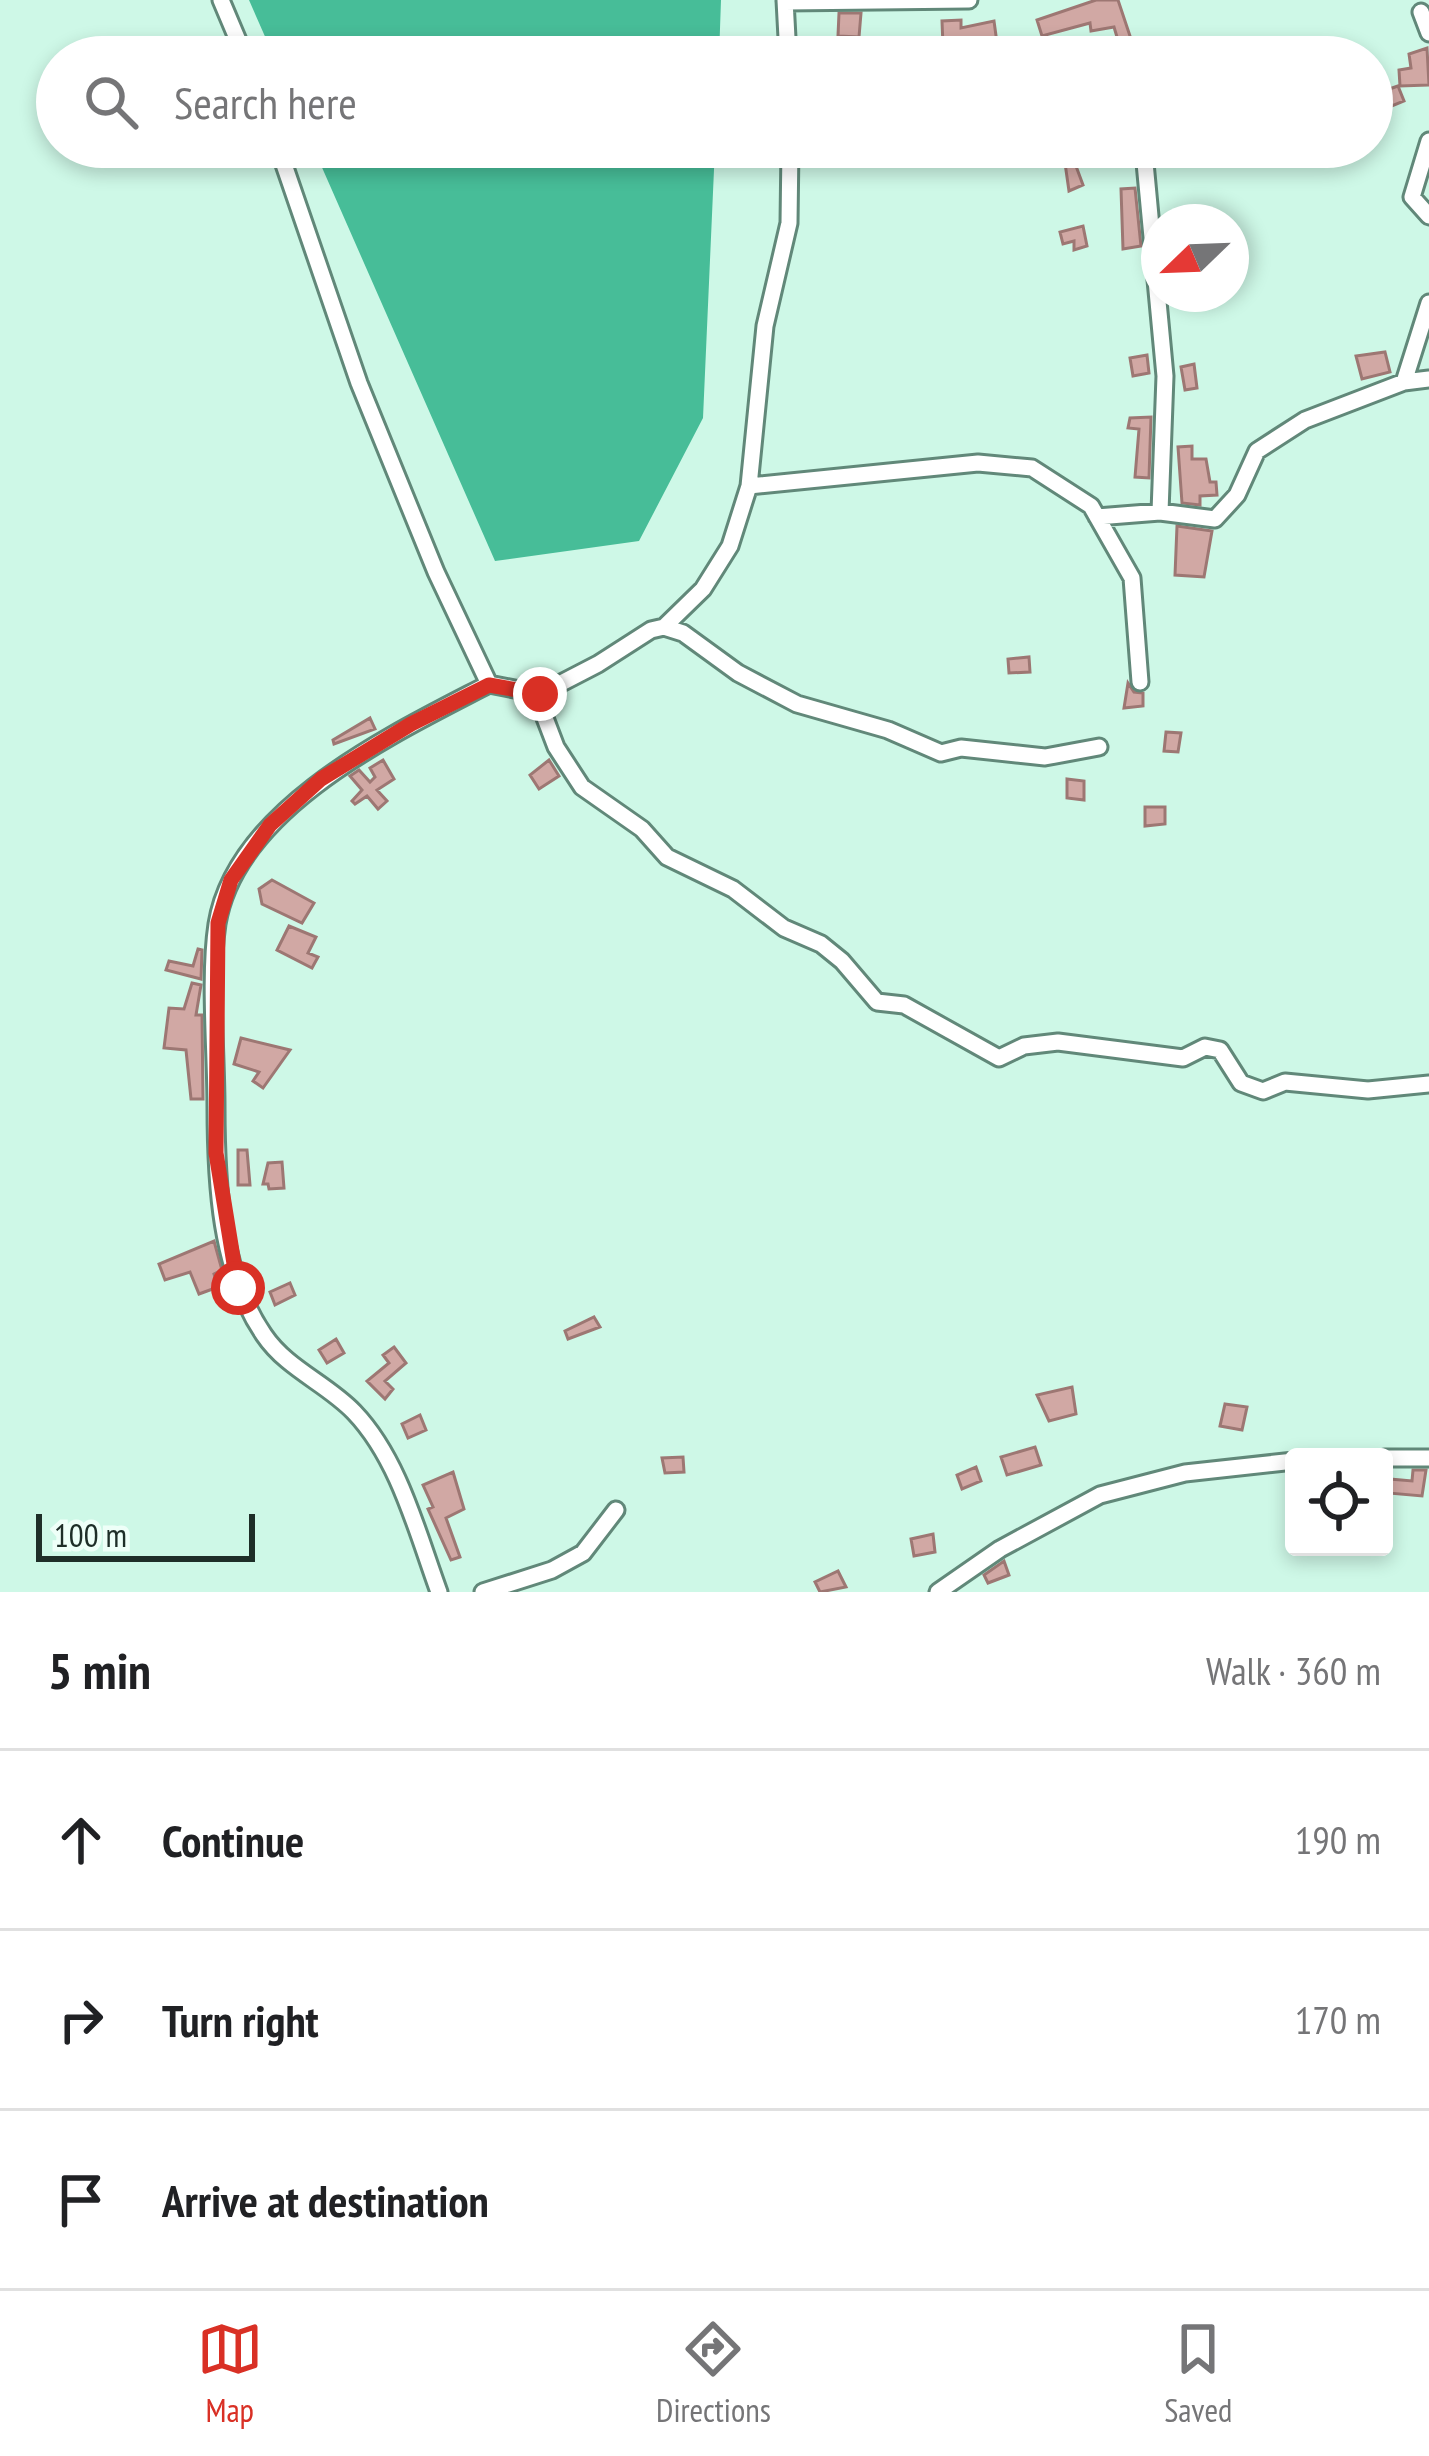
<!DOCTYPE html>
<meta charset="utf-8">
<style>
body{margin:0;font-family:"PT Sans Narrow",sans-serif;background:#f2f2f2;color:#202124}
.controls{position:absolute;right:36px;bottom:36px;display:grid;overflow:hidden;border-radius:12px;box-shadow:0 6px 18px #0003}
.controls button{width:108px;height:108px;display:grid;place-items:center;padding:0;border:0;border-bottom:3px solid #e0e0e0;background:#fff;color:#202124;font:60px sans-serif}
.compass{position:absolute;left:1141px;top:204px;width:108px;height:108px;border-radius:50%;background:#fff;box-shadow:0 6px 18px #0003;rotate:247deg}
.scale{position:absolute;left:36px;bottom:30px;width:219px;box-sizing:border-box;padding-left:12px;border:6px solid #1e2e28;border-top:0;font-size:33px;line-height:42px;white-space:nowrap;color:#1e2e28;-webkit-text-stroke:9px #eefff8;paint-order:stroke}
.stop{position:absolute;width:36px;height:36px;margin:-27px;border:9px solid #d93025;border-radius:50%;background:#fff}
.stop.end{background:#d93025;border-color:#fff;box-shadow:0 3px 12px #0008}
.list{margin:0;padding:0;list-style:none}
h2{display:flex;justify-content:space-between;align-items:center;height:156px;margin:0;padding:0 48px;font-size:51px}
h2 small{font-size:39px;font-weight:400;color:#757577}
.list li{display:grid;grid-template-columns:78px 1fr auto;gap:36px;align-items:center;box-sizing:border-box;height:180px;padding:0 48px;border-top:3px solid #e0e0e0}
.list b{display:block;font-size:45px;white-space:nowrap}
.list em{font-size:39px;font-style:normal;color:#757577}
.icon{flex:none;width:66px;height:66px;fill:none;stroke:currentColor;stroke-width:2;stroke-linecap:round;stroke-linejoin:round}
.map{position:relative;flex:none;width:1429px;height:1592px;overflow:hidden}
.search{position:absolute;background:#fff;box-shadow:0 6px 18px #0003;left:36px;right:36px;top:36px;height:132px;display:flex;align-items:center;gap:30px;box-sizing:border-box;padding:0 42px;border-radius:66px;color:#757577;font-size:45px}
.sheet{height:696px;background:#fff}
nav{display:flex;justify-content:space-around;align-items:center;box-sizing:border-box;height:168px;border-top:3px solid #e0e0e0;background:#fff;font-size:33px;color:#757577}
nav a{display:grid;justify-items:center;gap:6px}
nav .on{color:#d93025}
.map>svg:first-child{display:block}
.water{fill:#47bd98}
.building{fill:#d1a8a4;stroke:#9d7773;stroke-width:3}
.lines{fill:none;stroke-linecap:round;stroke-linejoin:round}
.minor-casing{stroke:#618879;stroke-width:21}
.minor{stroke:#fff;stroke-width:15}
.route{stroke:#d93025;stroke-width:15}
</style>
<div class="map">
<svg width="1429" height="1592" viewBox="0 0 1429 1592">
<rect width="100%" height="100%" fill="#cef8e7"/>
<path class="water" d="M249,0H721L719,57H274Z
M313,147H715L703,418L639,541L495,561Z"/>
<path class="building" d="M1096,0H1118L1137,57H1123L1114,27L1091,31L1090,23L1042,36L1037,20Z
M839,13H861L859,37L838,36Z
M961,20V28L994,21L997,43H1004L1005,57H981L980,43L943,46L942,21Z
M1427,48L1429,85L1400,86L1399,70L1411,68L1409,54Z
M1398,86L1404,101L1382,110L1375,94Z
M1048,147H1083L1085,160L1073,158L1083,185L1069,191L1064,156L1047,153Z
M1135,188L1141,246L1123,249L1121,189Z
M1083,226L1087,246L1074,250V241L1063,244L1060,232Z
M1385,352L1390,372L1362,379L1356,356Z
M1147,355L1149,373L1133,376L1130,358Z
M1194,364L1197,388L1185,390L1181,367Z
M1151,417L1149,478L1135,477L1139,429L1128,428L1130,418Z
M1192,446V459H1206L1210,482H1216L1217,495L1200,496V505L1182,503L1178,447Z
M1177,526L1212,531L1204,577L1175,575Z
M1029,657L1030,672L1009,673L1008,659Z
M1128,683L1134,692L1143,693V706L1124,708Z
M370,718L375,729L334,744L333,740Z
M1166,732L1181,733L1178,752L1164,751Z
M383,760L394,779L377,790L387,801L378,809L367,796L355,804L352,801L362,790L350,776L359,770L370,782L375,777L370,768Z
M549,760L559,776L539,789L530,775Z
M1067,779L1084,781V800L1067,798Z
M1145,807H1165V824L1145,826Z
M272,880L314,903L302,923L262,904L259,889Z
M289,926L316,937L308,953L318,957L312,968L277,950Z
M198,949L202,950L201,979L166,970L169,961L193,966Z
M192,983L201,985L196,1015H202L203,1099H191L186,1050L164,1048L169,1008L184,1009Z
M241,1038L290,1050L263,1088L253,1081L259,1072L234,1064Z
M238,1150H247L250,1185H238Z
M282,1162L284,1188L269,1189L268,1184H263L268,1163Z
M214,1241L222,1270L214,1274L218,1287L199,1294L190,1272L165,1280L159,1264Z
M290,1283L295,1295L275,1305L270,1292Z
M594,1317L600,1327L568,1339L565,1331Z
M336,1339L344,1353L327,1363L319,1350Z
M394,1347L406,1363L385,1381L393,1389L385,1399L367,1381L389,1363L383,1355Z
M1072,1387L1076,1414L1049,1421L1037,1395Z
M1225,1404L1247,1407L1242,1430L1220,1426Z
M420,1415L426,1430L408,1438L402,1424Z
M1035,1447L1041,1465L1007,1475L1001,1457Z
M683,1457L684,1472L665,1473L662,1458Z
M976,1467L981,1481L962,1489L957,1475Z
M1413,1470H1426L1422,1496L1388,1493L1389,1479L1412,1481Z
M453,1472L464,1509L446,1518L460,1557L451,1560L428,1509L433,1507L423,1485Z
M933,1534L935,1552L914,1556L911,1539Z
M1004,1561L1009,1575L988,1583L984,1575Z
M838,1571L846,1587L820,1592L815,1582Z"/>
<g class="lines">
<defs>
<path id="minor" d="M221,0L245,57
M785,0L788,57
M785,2L969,0
M1421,12L1429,33
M1429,141L1412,197L1429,216
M278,147L359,383L436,572L489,684L540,694L598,664L651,630L664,627L703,589L730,546L749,486L765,326L789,223L790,147
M1404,382L1429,379
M749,486L978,463L1032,468L1091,506L1132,578L1140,682
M1160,512L1215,519L1237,495L1257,451L1305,420L1404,382L1429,303
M1097,517L1160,512L1165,376L1144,152
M664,627L683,633L738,673L797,704L888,730L941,753L961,748L1045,757L1099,747
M540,694V705L556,747L582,787L642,829L667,857L733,889L784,928L821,944L842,961L877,1002L904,1005L999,1058L1024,1046L1058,1042L1183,1058L1205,1047L1220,1050L1241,1083L1263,1091L1285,1082L1368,1090L1429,1084
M1384,1458H1429
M439,1592C417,1532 399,1459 354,1412C326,1383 287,1369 264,1335C220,1271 216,1182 216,1106C216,1051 209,977 217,924C236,807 395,733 489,684
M483,1592L552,1570L583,1553L616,1510
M938,1592L1000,1549L1100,1495L1185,1473L1294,1461"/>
</defs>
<use href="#minor" class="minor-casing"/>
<use href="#minor" class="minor"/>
</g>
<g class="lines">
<path class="route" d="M238,1288L216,1153L218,923L231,880L270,825L321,779L411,724L489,685L540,694"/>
</g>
</svg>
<div class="controls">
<button><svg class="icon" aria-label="locate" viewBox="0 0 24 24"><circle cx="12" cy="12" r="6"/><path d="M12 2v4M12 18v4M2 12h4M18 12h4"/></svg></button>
</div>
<svg class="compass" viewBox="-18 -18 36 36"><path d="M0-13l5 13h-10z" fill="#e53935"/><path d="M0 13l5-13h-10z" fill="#757577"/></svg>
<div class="scale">100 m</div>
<div class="stop" style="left:238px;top:1288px"></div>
<div class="stop end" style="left:540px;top:694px"></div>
<div class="search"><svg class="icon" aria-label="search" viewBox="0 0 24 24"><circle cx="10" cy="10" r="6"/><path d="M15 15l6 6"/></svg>Search here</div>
</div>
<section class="sheet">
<h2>5 min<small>Walk · 360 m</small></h2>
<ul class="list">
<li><svg class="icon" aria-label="ahead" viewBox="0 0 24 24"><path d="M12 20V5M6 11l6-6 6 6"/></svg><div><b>Continue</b></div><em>190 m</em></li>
<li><svg class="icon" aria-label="right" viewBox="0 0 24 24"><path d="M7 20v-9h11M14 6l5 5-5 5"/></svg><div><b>Turn right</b></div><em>170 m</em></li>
<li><svg class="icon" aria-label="arrive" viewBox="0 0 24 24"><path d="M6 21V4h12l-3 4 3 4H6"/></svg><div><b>Arrive at destination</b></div></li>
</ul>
</section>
<nav>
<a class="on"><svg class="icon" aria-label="map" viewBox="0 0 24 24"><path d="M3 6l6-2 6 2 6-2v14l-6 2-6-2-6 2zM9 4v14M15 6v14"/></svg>Map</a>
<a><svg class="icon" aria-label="directions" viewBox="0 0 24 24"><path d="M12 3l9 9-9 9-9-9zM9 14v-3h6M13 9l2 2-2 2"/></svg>Directions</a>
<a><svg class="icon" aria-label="saved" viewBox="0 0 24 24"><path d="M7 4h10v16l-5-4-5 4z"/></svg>Saved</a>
</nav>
